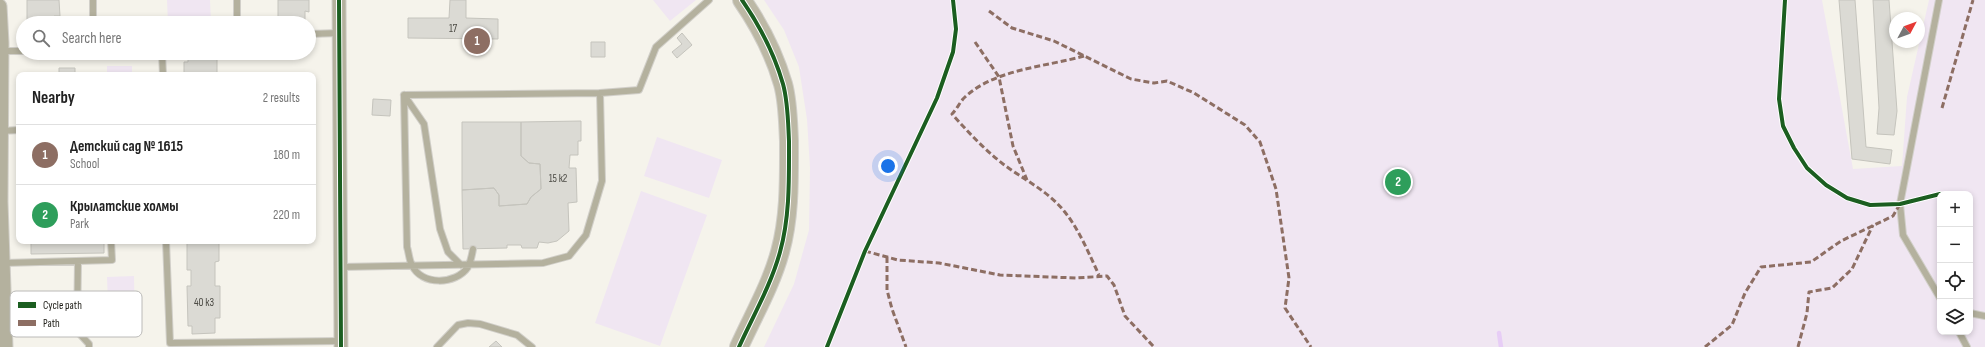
<!DOCTYPE html>
<meta charset="utf-8">
<style>
body{margin:0;font-family:"Sofia Sans Condensed",sans-serif;background:#f6f6f6;color:#222}
.controls{position:absolute;right:12px;bottom:12px;display:grid;overflow:hidden;border-radius:8px;box-shadow:0 2px 6px #0003}
.controls button{width:36px;height:36px;display:grid;place-items:center;padding:0;border:0;border-bottom:1px solid #e0e0e0;background:#fff;color:#222;font:20px sans-serif}
.compass{position:absolute;left:1889px;top:12px;width:36px;height:36px;border-radius:50%;background:#fff;box-shadow:0 2px 6px #0003;rotate:49deg}
.you{position:absolute;left:888px;top:166px;width:14px;height:14px;margin:-10px;border:3px solid #fff;border-radius:50%;background:#1a73e8;box-shadow:0 0 0 6px #1a73e833}
.badge{display:grid;place-items:center;width:26px;height:26px;border-radius:50%;background:#67665f;color:#fff;font-size:13px;font-weight:700}
.pin{position:absolute;translate:-50% -50%;border:2px solid #fff;box-shadow:0 1px 4px #0006}
.list{margin:0;padding:0;list-style:none}
h2{display:flex;justify-content:space-between;align-items:center;height:52px;margin:0;padding:0 16px;font-size:17px}
h2 small{font-size:13px;font-weight:400;color:#767676}
.list li{display:grid;grid-template-columns:26px 1fr auto;gap:12px;align-items:center;box-sizing:border-box;height:60px;padding:0 16px;border-top:1px solid #e0e0e0}
.list b{display:block;font-size:15px;white-space:nowrap}
.list p{margin:0;font-size:13px;white-space:nowrap;color:#767676}
.list em{font-size:13px;font-style:normal;color:#767676}
.icon{flex:none;width:22px;height:22px;fill:none;stroke:currentColor;stroke-width:2;stroke-linecap:round;stroke-linejoin:round}
.map{position:relative;flex:none;width:1985px;height:347px;overflow:hidden}
.search{position:absolute;background:#fff;box-shadow:0 2px 6px #0003;left:16px;top:16px;width:300px;height:44px;display:flex;align-items:center;gap:10px;box-sizing:border-box;padding:0 14px;border-radius:22px;color:#767676;font-size:15px}
.panel{position:absolute;background:#fff;box-shadow:0 2px 6px #0003;left:16px;top:72px;width:300px;height:172px;border-radius:8px}
.map>svg:first-child{display:block}
.green{fill:#f0e6f2;fill-rule:evenodd}
.lines{fill:none;stroke-linecap:round;stroke-linejoin:round}
.stream{stroke:#e7cdf6;stroke-width:4.5}
.building{fill:#dbdad4;stroke:#c5c4bd}
.lane-casing{stroke:#d1cfc9;stroke-width:8}
.street-casing{stroke:#d1cfc9;stroke-width:15}
.secondary-casing{stroke:#d1cfc9;stroke-width:20}
.lane{stroke:#b4b19e;stroke-width:6}
.street{stroke:#b4b19e;stroke-width:13}
.secondary{stroke:#bcb8a5;stroke-width:18}
.quiet{stroke:#8d6e63;stroke-width:3;stroke-dasharray:6 3;stroke-linecap:butt}
.cycleway-casing{stroke:#fff;stroke-width:6}
.cycleway{stroke:#1b5e20;stroke-width:4}
.labels{text-anchor:middle;dominant-baseline:central;stroke-width:4;stroke-linejoin:round;paint-order:stroke}
.number-label{font-size:11px;fill:#4c4b45}
.key{fill:#fff;stroke:#bbbab8;stroke-width:1}
.key-label{font-size:11px;fill:#1b1a14}
</style>
<div class="map">
<svg width="1985" height="347" viewBox="0 0 1985 347">
<rect width="100%" height="100%" fill="#f5f3eb"/>
<path class="green" d="M167,0H210L211,23H168Z
M653,0H696L670,21Z
M764,0H1822L1853,169L1902,166L1907,97L1929,0H1985V347H764L794,284L809,230L810,168L807,119L799,67L784,30ZM1940,194H1970V332H1940Z
M107,66H132V75H107Z
M657,137L722,160L709,198L644,176Z
M641,191L707,215L660,346L595,323Z
M134,276L135,328H109L107,277Z"/>
<g class="lines">
<path class="stream" d="M1499,333L1501,347"/>
</g>
<path class="building" d="M27,0H59L60,16H54V23H27Z
M278,0H309V12L305,11V23H278Z
M450,0H466V18L498,19V39L408,38V18H449Z
M1839,0H1855L1866,147L1892,150L1890,164L1852,159Z
M1873,0H1889L1897,111L1894,135L1877,134L1879,108Z
M682,33L692,45L677,58L672,52L682,44L677,38Z
M591,42H605V57H591Z
M188,55H217V75H184V62H188Z
M59,68H75V75H59Z
M373,99L391,100L390,116L372,115Z
M581,121V141H578V155H570L569,168H576L577,202L568,203L569,231L557,241L548,243L539,242L537,248H522L521,245H507V248L463,249L462,190L494,188L499,195V206L527,204L531,197L541,189L540,164L529,163L521,156V122Z
M462,122H521V156L529,163L540,164L541,189L531,197L527,204L499,206V195L494,188L462,190Z
M31,241H104V253L31,254Z
M187,241H219V261L215,262V286H220V318H215V333L192,334V326H188L187,286H191V270H187Z
M496,341L502,347H489Z"/>
<g class="lines">
<defs>
<path id="lane" d="M93,0V23
M237,0V23
M1939,0L1900,204L1903,235L1940,298
M309,34L339,33
M2,51H23
M162,53L163,75
M404,95L407,247C409,253 409,260 412,265C421,286 456,285 468,267C471,261 472,255 473,249
M404,95L600,93
M404,95L424,124L440,229L448,252L461,265
M1,131L19,130
M166,241L170,343L341,341
M4,263L112,260L111,241
M340,267L543,263L569,256L586,235L602,181L600,93L639,90L656,47L709,0
M1970,313L1985,316
M77,331L78,261
M1959,332L1967,347
M6,333L77,331L89,344V347
M437,347L458,325L468,323L480,324L517,335L532,347"/>
<path id="street" d="M339,0L341,347
M0,6L2,43L1,202L6,347"/>
<path id="secondary" d="M739,347C753,316 771,285 780,252C790,216 789,178 789,141C788,122 788,102 783,84C774,53 760,26 742,0"/>
</defs>
<use href="#lane" class="lane-casing"/>
<use href="#street" class="street-casing"/>
<use href="#secondary" class="secondary-casing"/>
<use href="#lane" class="lane"/>
<use href="#street" class="street"/>
<use href="#secondary" class="secondary"/>
<path class="quiet" d="M989,11L1012,28L1054,41L1131,79L1154,83L1167,81L1194,93L1245,125L1260,142L1276,189L1289,278L1285,308L1311,347
M975,42L999,77L1013,146L1027,180
M1084,56C1045,67 993,69 963,99C959,104 956,110 952,114C968,132 984,149 1003,164C1023,179 1048,191 1064,211C1079,229 1089,254 1099,275
M1942,108L1973,0
M865,251L898,260L939,263L1000,275L1076,278L1107,276L1114,285L1125,316L1154,347
M887,257V290L892,309L906,347
M1705,347L1732,325L1745,293L1761,267L1811,262L1841,241L1893,216L1900,204
M1798,347L1807,313L1809,292L1832,288L1852,269L1873,225"/>
<defs>
<path id="cycleway" d="M339,0L341,347
M1785,0L1779,99L1783,126L1794,148L1807,168L1826,185L1847,198L1870,205L1900,204L1940,194
M739,347C753,316 771,285 780,252C790,216 789,178 789,141C788,122 788,102 783,84C774,53 760,26 742,0
M827,347L865,251L937,98L953,52L956,29L953,0"/>
</defs>
<use href="#cycleway" class="cycleway-casing"/>
<use href="#cycleway" class="cycleway"/>
</g>
<g class="labels">
<g class="number-label">
<text x="453" y="28">17</text>
<text x="558" y="178">15 к2</text>
<text x="204" y="302">40 к3</text>
</g>
</g>
<rect x="10" y="291" width="132" height="46" rx="6" class="key"/>
<rect x="18" y="302" width="18" height="6" fill="#1b5e20"/>
<rect x="18" y="320" width="18" height="6" fill="#8d6e63"/>
<g class="key-label">
<text x="43" y="309">Cycle path</text>
<text x="43" y="327">Path</text>
</g>
</svg>
<div class="controls">
<button>+</button>
<button>−</button>
<button><svg class="icon" aria-label="locate" viewBox="0 0 24 24"><circle cx="12" cy="12" r="6"/><path d="M12 2v4M12 18v4M2 12h4M18 12h4"/></svg></button>
<button><svg class="icon" aria-label="layers" viewBox="0 0 24 24"><path d="M12 4l9 5-9 5-9-5zM3 14l9 5 9-5"/></svg></button>
</div>
<svg class="compass" viewBox="-18 -18 36 36"><path d="M0-13l5 13h-10z" fill="#e53935"/><path d="M0 13l5-13h-10z" fill="#767676"/></svg>
<div class="you"></div>
<div class="pin badge" style="left:477px;top:41px;background:#8d6e63">1</div>
<div class="pin badge" style="left:1398px;top:182px;background:#2e9e5b">2</div>
<div class="search"><svg class="icon" aria-label="search" viewBox="0 0 24 24"><circle cx="10" cy="10" r="6"/><path d="M15 15l6 6"/></svg>Search here</div>
<section class="panel">
<h2>Nearby<small>2 results</small></h2>
<ul class="list">
<li><span class="badge" style="background:#8d6e63">1</span><div><b>Детский сад № 1615</b><p>School</p></div><em>180 m</em></li>
<li><span class="badge" style="background:#2e9e5b">2</span><div><b>Крылатские холмы</b><p>Park</p></div><em>220 m</em></li>
</ul>
</section>
</div>
